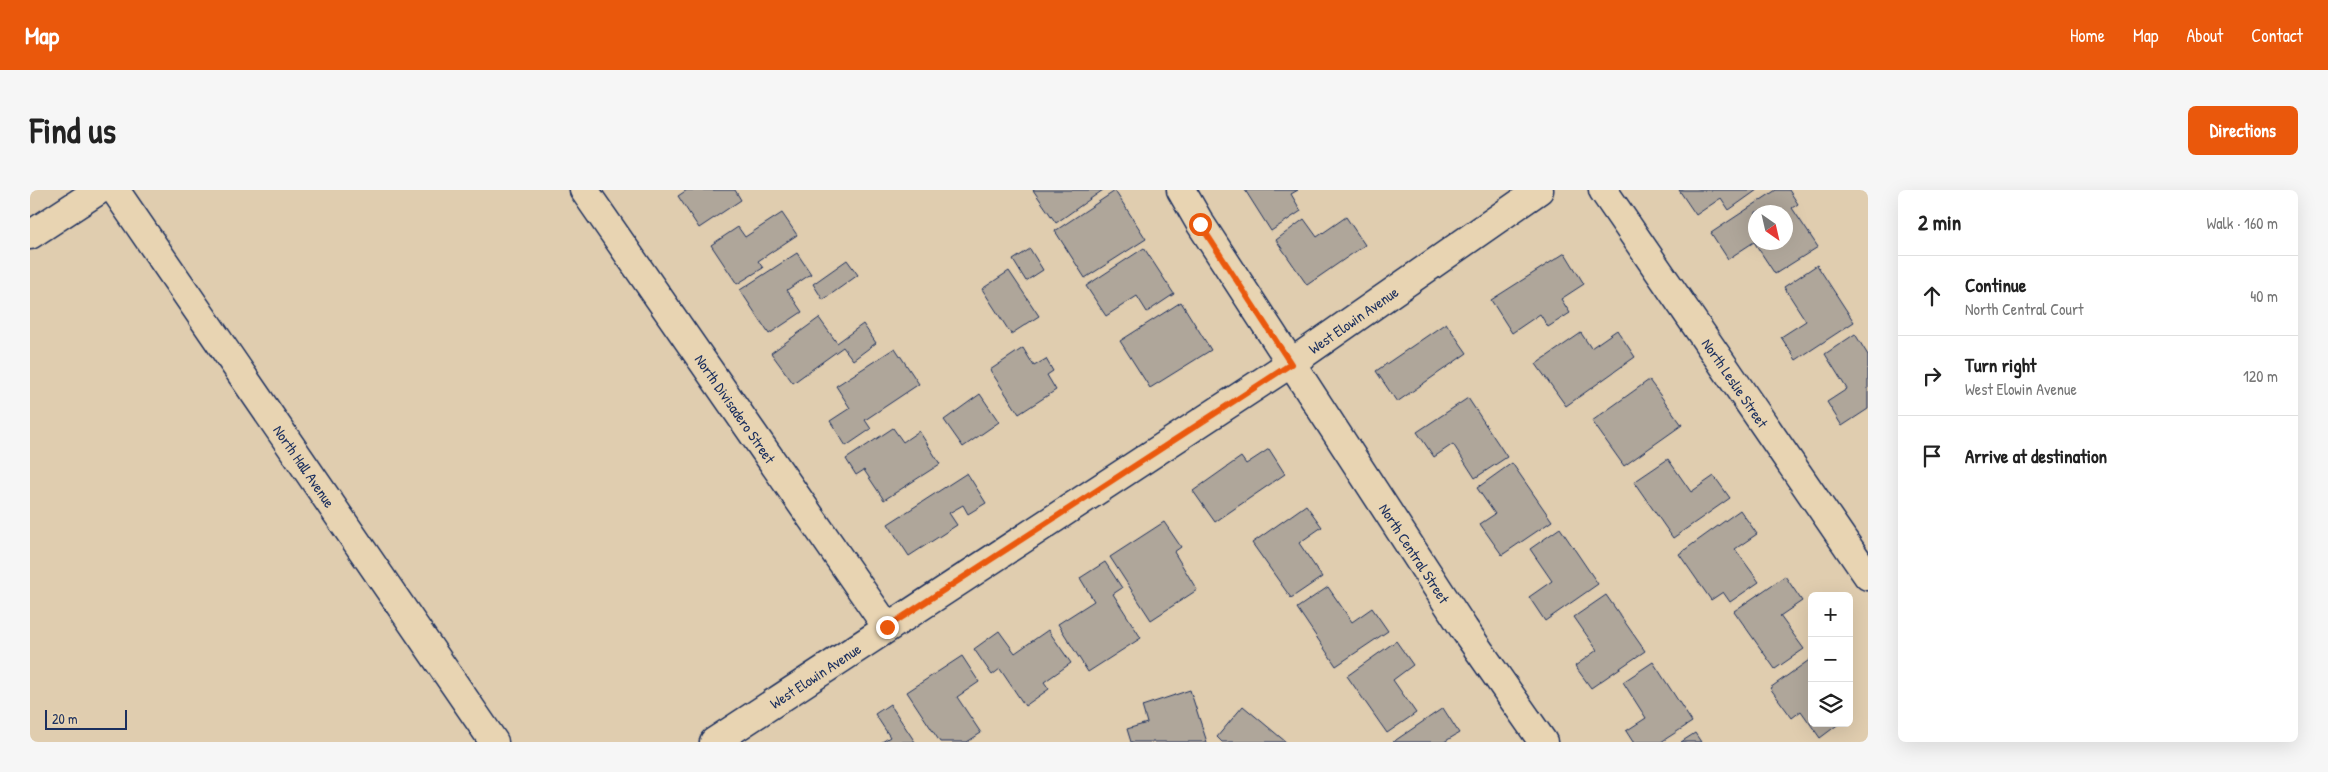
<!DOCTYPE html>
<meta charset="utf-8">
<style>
body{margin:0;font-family:"Patrick Hand",sans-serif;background:#f6f6f6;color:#222}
.controls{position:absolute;right:15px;bottom:15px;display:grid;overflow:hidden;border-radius:8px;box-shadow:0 5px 20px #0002}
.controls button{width:45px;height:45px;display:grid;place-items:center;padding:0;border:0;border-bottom:1px solid #e0e0e0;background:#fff;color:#222;font:25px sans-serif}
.compass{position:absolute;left:1718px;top:15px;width:45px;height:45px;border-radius:50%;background:#fff;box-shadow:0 5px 20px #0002;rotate:146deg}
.scale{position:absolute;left:15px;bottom:12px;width:82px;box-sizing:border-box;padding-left:5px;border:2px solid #1b2f5e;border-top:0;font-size:14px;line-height:18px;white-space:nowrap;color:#1b2f5e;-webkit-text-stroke:4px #e8d4b2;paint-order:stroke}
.stop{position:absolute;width:15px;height:15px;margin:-11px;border:4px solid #ea580c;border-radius:50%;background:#fff}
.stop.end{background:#ea580c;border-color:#fff;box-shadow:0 1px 5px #0008}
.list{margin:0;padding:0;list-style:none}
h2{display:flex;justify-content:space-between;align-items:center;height:65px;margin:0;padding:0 20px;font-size:21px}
h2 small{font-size:16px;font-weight:400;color:#767676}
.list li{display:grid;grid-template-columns:32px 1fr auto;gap:15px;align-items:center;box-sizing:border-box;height:80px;padding:0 20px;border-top:1px solid #e0e0e0}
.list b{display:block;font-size:19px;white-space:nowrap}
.list p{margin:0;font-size:16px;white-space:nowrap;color:#767676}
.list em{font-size:16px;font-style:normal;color:#767676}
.icon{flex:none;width:28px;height:28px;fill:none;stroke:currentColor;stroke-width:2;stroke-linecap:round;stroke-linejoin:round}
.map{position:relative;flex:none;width:1838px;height:552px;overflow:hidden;border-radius:8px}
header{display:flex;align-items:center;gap:30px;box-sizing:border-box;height:70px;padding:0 25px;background:#ea580c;color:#fff}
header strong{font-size:24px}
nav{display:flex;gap:28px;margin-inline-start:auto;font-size:18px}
.intro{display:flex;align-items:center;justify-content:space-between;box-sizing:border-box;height:120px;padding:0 30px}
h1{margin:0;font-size:35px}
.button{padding:12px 22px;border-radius:8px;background:#ea580c;color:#fff;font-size:18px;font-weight:700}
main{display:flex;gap:30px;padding:0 30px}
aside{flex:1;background:#fff;border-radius:8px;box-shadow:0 5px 20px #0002}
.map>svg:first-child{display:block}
.building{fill:#afa69a;stroke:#1b2f5e;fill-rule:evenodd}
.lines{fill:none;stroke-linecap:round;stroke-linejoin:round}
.minor-casing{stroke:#1b2f5e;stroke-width:31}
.secondary-casing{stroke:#1b2f5e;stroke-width:31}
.minor{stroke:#e8d4b2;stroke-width:28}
.secondary{stroke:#e8d4b2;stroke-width:28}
.route{stroke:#ea580c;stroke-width:6}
.labels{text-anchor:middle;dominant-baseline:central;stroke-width:4;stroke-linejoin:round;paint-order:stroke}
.street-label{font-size:15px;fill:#1b2f5e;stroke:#e8d4b2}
</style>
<header>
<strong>Map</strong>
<nav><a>Home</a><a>Map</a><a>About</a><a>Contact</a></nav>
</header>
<div class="intro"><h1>Find us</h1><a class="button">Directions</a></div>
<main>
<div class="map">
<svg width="1838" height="552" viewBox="0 0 1838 552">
<rect width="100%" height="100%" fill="#e0cdaf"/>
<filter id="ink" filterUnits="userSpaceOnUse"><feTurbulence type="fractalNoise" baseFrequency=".02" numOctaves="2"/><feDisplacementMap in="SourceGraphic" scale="10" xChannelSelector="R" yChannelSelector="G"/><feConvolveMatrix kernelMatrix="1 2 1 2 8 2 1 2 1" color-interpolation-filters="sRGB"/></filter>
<g filter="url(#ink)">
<path class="building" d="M657,0H705L711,10L669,38L648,6Z
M1003,0H1073L1026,33Z
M1215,0H1268L1261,4L1271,21L1241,41Z
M1649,0H1727L1699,20L1691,8L1666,25Z
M1746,0H1759L1768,14L1762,18L1788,57L1745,84L1724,52L1698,69L1681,43ZM1726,22H1756V52H1726Z
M1085,1L1116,49L1055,88L1025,41Z
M752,23L767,45L728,71L733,78L707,94L681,55L708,37L715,47Z
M1316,27L1335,55L1277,95L1246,50L1274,29L1287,47Z
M1114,58L1144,104L1117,122L1107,106L1076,126L1056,96Z
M1000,59L1013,80L996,91L983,70Z
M767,63L781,84L757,100L772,122L739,144L710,100Z
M1535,63L1554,94L1531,109L1540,123L1518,137L1510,124L1482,143L1461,110Z
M817,70L828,85L793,110L783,94Z
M1787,75L1824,132L1766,170L1751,147L1776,131L1754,97Z
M979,81L1009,126L981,144L952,99Z
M1151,112L1181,160L1120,198L1090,151Z
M789,128L807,153L833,134L846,153L823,170L813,157L763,193L741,163Z
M1416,133L1437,163L1367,212L1346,181Z
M1587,140L1605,167L1536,216L1506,174L1551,143L1561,158Z
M1825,144L1838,165V219L1812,236L1797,212L1817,199L1795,164Z
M865,158L889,194L835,230L841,239L816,256L800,231L820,218L806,196Z
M993,158L1004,176L1016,169L1023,181L1017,185L1026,200L989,224L960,180Z
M1619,190L1652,235L1594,276L1562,231Z
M950,204L969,232L933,257L914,230Z
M1438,208L1477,267L1445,288L1423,254L1404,267L1387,242Z
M863,238L873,252L889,241L910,274L854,310L834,280L826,285L816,269Z
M1239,259L1255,284L1185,332L1163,301L1211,267L1216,274Z
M1638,269L1661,302L1684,286L1700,308L1643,348L1604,292Z
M1482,273L1522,331L1472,365L1450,334L1465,324L1447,298Z
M937,283L956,313L938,324L933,315L919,323L927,335L879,366L858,334Z
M1276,315L1292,337L1269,353L1292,387L1261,408L1222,353Z
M1710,320L1727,344L1705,359L1729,392L1700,412L1693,402L1681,410L1649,364Z
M1134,332L1151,357L1144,362L1167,400L1121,430L1080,367Z
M1530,338L1568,394L1515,431L1499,407L1522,391L1500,359Z
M1075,372L1092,398L1083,404L1111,448L1058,482L1028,434L1064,411L1050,388Z
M1755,386L1772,411L1750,426L1774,459L1745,479L1704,421Z
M1298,397L1322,432L1342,418L1358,441L1306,476L1267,418Z
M1576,405L1615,461L1561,498L1545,476L1567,460L1544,427Z
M1018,440L1041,473L1014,492L1019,499L995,516L970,479L962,485L944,459L969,441L985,463Z
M1366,451L1383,475L1363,490L1386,523L1357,543L1317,486Z
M932,466L949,492L927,507L951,543L937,552H910L877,502Z
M1782,468V533H1810L1790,548L1771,521L1762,528L1740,498Z
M1623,472L1662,532L1631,552H1603L1596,541L1616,528L1593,492Z
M1160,500L1177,552H1101L1097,539L1117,533L1112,516Z
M860,514L885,552H852L860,547L845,524Z
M1213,516L1256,552H1192L1187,547Z
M1413,518L1429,543L1414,552H1363Z
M1665,543L1671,552H1651Z"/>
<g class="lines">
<defs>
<g id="minor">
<path id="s1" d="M85,0L464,552"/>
<path id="s2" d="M554,0L857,437"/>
<path id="s3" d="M1151,0L1170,33L1434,439L1513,552"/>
<path id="s4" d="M1573,0L1838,386"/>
<path id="s5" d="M684,552L1261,173L1509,0"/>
</g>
<path id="secondary" d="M0,45L69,0"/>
</defs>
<use href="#minor" class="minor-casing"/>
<use href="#secondary" class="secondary-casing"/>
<use href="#minor" class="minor"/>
<use href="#secondary" class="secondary"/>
</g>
</g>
<g class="lines" filter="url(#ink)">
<path class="route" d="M857,437L1261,174L1170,34"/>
</g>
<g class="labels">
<g class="street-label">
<text stroke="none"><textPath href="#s5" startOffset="766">West Elowin Avenue</textPath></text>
<text stroke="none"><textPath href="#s4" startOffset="234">North Leslie Street</textPath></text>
<text stroke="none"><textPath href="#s2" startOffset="266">North Divisadero Street</textPath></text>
<text stroke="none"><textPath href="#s1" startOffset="335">North Hall Avenue</textPath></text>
<text stroke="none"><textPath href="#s3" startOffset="432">North Central Street</textPath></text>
<text stroke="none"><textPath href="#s5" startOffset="121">West Elowin Avenue</textPath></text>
</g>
</g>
</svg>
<div class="controls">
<button>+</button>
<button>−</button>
<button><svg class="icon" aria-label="layers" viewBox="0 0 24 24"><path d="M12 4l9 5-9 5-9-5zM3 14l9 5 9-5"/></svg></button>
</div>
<svg class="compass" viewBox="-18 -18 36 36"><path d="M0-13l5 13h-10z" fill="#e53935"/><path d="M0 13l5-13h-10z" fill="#767676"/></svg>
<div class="scale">20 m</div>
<div class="stop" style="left:1170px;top:34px"></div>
<div class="stop end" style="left:857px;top:437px"></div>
</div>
<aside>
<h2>2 min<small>Walk · 160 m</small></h2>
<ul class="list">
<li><svg class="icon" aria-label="ahead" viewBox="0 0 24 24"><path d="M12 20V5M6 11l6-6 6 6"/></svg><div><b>Continue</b><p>North Central Court</p></div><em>40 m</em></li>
<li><svg class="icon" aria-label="right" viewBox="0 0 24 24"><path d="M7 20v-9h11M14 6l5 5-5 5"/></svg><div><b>Turn right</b><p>West Elowin Avenue</p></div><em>120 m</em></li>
<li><svg class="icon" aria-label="arrive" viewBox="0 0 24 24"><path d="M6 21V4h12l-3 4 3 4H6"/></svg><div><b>Arrive at destination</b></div></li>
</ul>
</aside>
</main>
